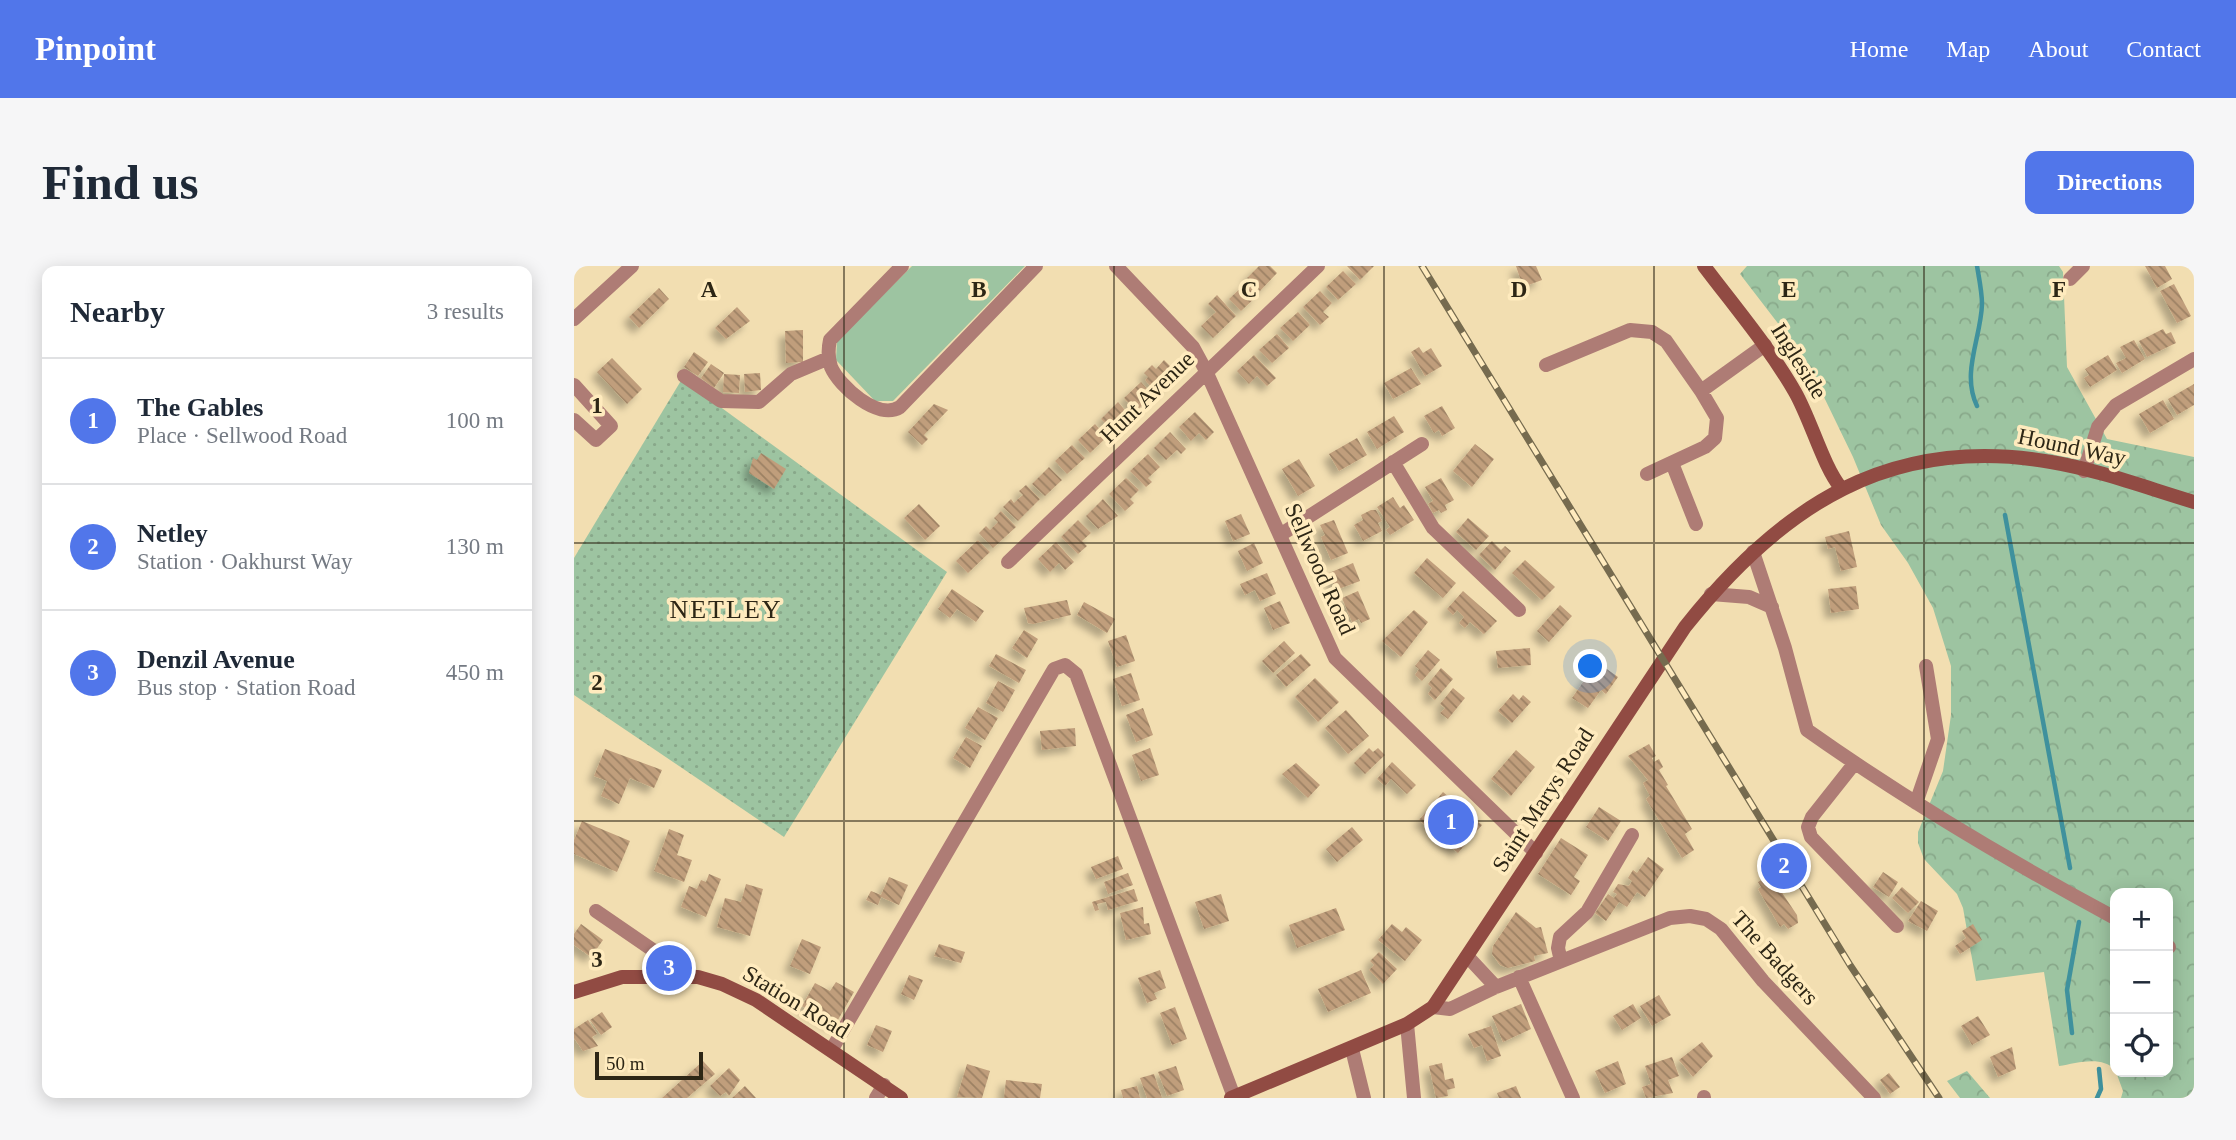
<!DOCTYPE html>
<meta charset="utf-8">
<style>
body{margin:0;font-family:Georgia,serif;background:#f6f6f7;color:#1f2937}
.controls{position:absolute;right:21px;bottom:21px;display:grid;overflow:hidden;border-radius:14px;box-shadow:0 4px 18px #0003}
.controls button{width:63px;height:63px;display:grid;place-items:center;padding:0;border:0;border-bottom:2px solid #e0e1e3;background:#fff;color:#1f2937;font:35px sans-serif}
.scale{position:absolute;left:21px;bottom:18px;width:108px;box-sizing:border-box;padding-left:7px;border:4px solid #2d2615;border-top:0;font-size:19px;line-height:24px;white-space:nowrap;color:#2d2615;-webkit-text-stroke:5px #ffebbe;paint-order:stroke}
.you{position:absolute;left:1017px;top:401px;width:24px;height:24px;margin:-18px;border:5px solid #fff;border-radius:50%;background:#1a73e8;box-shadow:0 0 0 10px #1a73e833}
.badge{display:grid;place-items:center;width:46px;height:46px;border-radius:50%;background:#5176ea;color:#fff;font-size:23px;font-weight:700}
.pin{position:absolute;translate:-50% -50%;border:4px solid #fff;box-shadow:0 2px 7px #0006}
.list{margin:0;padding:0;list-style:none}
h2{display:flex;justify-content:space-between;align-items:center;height:91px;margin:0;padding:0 28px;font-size:30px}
h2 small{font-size:23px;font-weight:400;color:#747a83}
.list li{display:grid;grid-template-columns:46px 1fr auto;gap:21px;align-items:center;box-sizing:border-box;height:126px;padding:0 28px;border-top:2px solid #e0e1e3}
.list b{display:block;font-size:26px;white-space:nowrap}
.list p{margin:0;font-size:23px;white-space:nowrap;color:#747a83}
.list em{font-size:23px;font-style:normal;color:#747a83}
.icon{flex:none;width:38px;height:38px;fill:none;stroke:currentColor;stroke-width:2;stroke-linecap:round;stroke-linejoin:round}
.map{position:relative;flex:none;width:1620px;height:832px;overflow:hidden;border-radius:14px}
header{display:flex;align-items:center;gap:42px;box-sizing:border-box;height:98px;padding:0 35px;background:#5176ea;color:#fff}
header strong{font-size:33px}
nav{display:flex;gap:38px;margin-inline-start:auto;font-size:24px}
.intro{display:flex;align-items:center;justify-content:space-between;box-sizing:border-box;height:168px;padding:0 42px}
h1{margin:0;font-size:49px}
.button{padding:18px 32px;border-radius:14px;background:#5176ea;color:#fff;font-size:24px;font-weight:700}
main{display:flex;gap:42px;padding:0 42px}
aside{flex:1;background:#fff;border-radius:14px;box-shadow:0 4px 18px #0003}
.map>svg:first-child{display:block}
.grass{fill:#9dc4a1}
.forest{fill:url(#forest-crowns)}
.park{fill:url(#park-dots)}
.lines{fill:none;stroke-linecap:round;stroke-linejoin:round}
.stream{stroke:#3f919d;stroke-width:4.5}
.building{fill:url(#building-back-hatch);filter:url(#shadow)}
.street{stroke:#ae7c75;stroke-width:14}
.secondary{stroke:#914b43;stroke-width:14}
.rail-casing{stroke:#766b4f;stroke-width:7}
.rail{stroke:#ffebbe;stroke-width:4.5;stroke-dasharray:13;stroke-linecap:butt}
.grid{fill:none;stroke:#2d2615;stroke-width:2;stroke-opacity:0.55}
.labels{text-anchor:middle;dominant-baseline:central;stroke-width:7;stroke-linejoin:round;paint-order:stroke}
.street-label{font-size:23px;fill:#2d2615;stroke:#ffebbe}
.quarter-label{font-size:26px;letter-spacing:2px;fill:#2d2615;stroke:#ffebbe}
.grid-label{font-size:23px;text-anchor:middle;font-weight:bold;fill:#2d2615;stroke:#ffebbe;stroke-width:7;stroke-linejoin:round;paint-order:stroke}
</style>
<header>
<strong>Pinpoint</strong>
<nav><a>Home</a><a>Map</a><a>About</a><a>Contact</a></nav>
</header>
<div class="intro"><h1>Find us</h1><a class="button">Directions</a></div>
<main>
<aside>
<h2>Nearby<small>3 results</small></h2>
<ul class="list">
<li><span class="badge">1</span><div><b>The Gables</b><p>Place · Sellwood Road</p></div><em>100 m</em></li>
<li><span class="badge">2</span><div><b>Netley</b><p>Station · Oakhurst Way</p></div><em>130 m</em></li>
<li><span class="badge">3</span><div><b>Denzil Avenue</b><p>Bus stop · Station Road</p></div><em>450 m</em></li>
</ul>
</aside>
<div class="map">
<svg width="1620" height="832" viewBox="0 0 1620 832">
<defs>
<pattern id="forest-crowns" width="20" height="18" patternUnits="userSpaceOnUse" patternTransform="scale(1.75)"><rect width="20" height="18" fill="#9dc4a1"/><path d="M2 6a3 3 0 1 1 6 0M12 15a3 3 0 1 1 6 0" fill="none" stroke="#88a88a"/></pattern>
<pattern id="park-dots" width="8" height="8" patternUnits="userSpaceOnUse" patternTransform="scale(1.75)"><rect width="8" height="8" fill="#9dc4a1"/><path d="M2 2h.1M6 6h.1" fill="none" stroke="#88a88a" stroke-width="1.8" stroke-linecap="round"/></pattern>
<pattern id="building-back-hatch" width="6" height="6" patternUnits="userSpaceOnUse" patternTransform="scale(1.75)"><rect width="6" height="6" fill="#c09e7b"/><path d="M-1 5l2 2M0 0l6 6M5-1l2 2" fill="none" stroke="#9c8164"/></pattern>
<filter id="shadow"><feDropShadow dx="-6" dy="6" stdDeviation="3.5" flood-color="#0004"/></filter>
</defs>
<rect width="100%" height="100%" fill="#f2deb1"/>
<path class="grass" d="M338,0H451L319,135H301L262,94L263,75Z"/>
<path class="forest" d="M1173,0H1485L1489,6L1493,101L1533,173L1620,191V832H1547L1549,825L1542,806H1594V627H1541V804C1528,789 1503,797 1485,800L1470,706L1402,715L1389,642L1383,628L1350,593L1344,577V566L1369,505L1377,449V400L1359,342L1334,297L1307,259L1279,191L1232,94L1166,8Z
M1393,805L1416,832H1386L1373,815Z"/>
<path class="park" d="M108,113L373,306L210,571L0,429V292Z"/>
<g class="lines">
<path class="stream" d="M1403,140C1387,107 1407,72 1408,38C1408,26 1405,12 1403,0
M1431,249L1496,602
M1498,767L1493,724L1505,656
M1523,832L1527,823L1525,803"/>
</g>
<path class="building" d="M685,0H696L703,7L686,25L673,12Z
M773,0H800L786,14Z
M942,0H962L968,14L949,21Z
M1571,0H1591L1598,13L1583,22Z
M769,5L782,18L764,34L752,21Z
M672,17L684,29L667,45L655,33Z
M1600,18L1617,50L1603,57L1586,25Z
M85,22L95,33L65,62L55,51Z
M746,25L758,37L749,46L755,51L746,59L729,41Z
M643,29L662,50L639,72L627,60L642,46L634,38Z
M163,41L176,55L152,73L141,62Z
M724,46L736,59L719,75L706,62Z
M1589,63L1592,68L1597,66L1602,77L1573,91L1565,75Z
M229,64V96L212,97L211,65Z
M703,68L715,82L698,97L685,84Z
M1560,74L1571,93L1548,107L1542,97L1552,92L1546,81Z
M845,81L849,87L857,82L868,100L851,110L837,86Z
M120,86L134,96L124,110L110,101Z
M680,89L702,112L693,120L683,110L675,118L663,105Z
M1534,89L1543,104L1516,121L1510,112L1515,109L1511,103Z
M38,92L68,123L53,138L23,106Z
M590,94L603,107L583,127L571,114L574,111L570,107L578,99L582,103Z
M137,98L150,107L140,122L127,112Z
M837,102L847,118L819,133L810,117Z
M186,107L187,124L171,126L170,108Z
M150,108L166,109L165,127L149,126Z
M567,116L579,129L562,145L550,132Z
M1620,118V139L1603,149L1594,133Z
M1589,134L1600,153L1576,167L1565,148Z
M544,136L555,149L539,165L527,153Z
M360,138L374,144L350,169L354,173L348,179L334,166Z
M868,140L881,162L868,170L865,164L860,167L850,150Z
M621,146L640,166L632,174L625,167L617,175L605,161Z
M820,150L830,166L803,183L793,166Z
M521,158L533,171L516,187L504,174Z
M596,166L612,183L607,188L603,184L592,194L580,182Z
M783,172L793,189L765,205L755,188Z
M901,178L920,193L898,221L879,205Z
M498,179L511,192L493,208L481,195Z
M187,187L212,203L200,223L175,207L179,192L183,194Z
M574,188L586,201L574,212L578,216L572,221L556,205Z
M725,193L741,220L724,230L708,203Z
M475,201L488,214L471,230L458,218Z
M552,212L565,224L556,233L560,237L551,245L535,228Z
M867,212L880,234L871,239L873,244L867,247L865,244L859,247L854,238L859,235L851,221Z
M452,219L466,233L444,255L429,241L437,233L440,237L444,233L449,229L445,225Z
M819,231L826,242L830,239L840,254L816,269L812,264L816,261L803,241Z
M529,233L544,250L524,263L512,250Z
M345,238L366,260L351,274L330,252Z
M797,244H802L808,255L804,257L808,265L789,275L780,259L789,254L787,249Z
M427,245L442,261L419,282L405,267L412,260L416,264L424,256L420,252Z
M667,248L676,268L659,275L651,255Z
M894,252L915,270L902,284L882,266Z
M504,254L517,267L508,275L513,280L504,288L487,271Z
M760,254L774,287L757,294L747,271L751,269L746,259Z
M1275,265L1283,301L1267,305L1261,281L1254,283L1251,271Z
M404,274L416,286L394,307L382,295Z
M918,275L927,284L931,280L937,285L921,304L905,289Z
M482,276L500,296L491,304L485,297L476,306L464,293Z
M680,277L689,297L673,305L664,285Z
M853,292L882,317L869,332L840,307Z
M951,294L981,321L968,334L938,307Z
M779,297L786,315L762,324L755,307Z
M693,307L702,328L686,335L681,324L671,329L666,318Z
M1282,320L1285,343L1257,347L1254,323Z
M378,323L410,345L402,356L383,343L376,352L364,343Z
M784,325L796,353L787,357L785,353L778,356L768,332Z
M889,325L923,355L910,368L896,356L891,362L885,357L890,351L883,344L879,349L873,343Z
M493,334L497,349L459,358L454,357L450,342Z
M706,335L716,357L699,364L690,342Z
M510,336L541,353L533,367L503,349Z
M986,339L998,350L975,376L963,365Z
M840,344L854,356L827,391L808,375Z
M450,364L464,373L453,392L438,382Z
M552,369L561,395L543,401L534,375Z
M710,375L721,387L699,407L688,395Z
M956,382L957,399L924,402L922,385Z
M854,384L866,394L848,415L841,409L845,403L841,400Z
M422,388L452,404L445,417L415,400Z
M727,388L737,399L712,421L702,409Z
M1023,396L1044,411L1032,428L1027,424L1014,442L998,432Z
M867,402L879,413L861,434L854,428L858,422L854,418Z
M557,407L566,434L548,440L539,413Z
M741,412L765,436L744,456L721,431Z
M424,415L441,424L429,446L412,437Z
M879,422L891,432L874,453L866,447L871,442L866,438Z
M939,428L945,434L949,429L957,436L938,457L924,445Z
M404,441L424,452L411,474L391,462Z
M569,442L579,469L562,476L552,449Z
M772,444L795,470L774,488L751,462Z
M501,462L502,480L468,484L466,465Z
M392,471L408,480L396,502L379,492Z
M1075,478L1082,490L1078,492L1080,496L1085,493L1089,501L1085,504L1094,519L1092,520L1118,563L1111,568L1120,584L1108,592L1072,533L1076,530L1069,517L1074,514L1054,490Z
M576,482L585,509L567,515L558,489Z
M795,482L799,486L804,482L811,489L791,508L780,497Z
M31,483L88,504L80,522L56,512L45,538L27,530L33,515L20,510Z
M942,484L961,501L937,530L917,513Z
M818,496L842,519L833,528L817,513L811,520L803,513Z
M722,497L746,519L734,532L708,508Z
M869,526L908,559L884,587L845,554Z
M1025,541L1047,555L1034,575L1012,561Z
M8,555L56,575L43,606L0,588V574Z
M778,561L789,574L763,596L752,583Z
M95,563L110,569L103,589L118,594L110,616L80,605Z
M987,572L1014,589L1000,611L1006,615L997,629L964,608Z
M544,590L549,603L522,613L517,601Z
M1074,591L1090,603L1071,631L1063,626L1053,641L1045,636L1032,655L1021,647L1034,628L1040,632L1043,628L1039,626L1044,618L1055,620L1058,615L1054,612L1059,604L1063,607Z
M1309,606L1324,616L1315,631L1299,621Z
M554,607L559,619L534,628L530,616Z
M135,608L147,613L132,651L107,641L115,620L123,623L127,614L132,616Z
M1196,609L1223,649L1224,657L1214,663L1210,658L1206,661L1184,623L1187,621L1184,616Z
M315,611L334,619L325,639L307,631L304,639L292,634L297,625L307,629Z
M172,618L189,623L176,670L143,661L151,632L167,636Z
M1328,621L1345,636L1334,647L1318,632Z
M560,623L564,635L534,644L532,636L523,638L525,644L521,645L518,636Z
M647,628L655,655L630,663L621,636Z
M1347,635L1364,645L1353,665L1334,655Z
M569,641L570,658L575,657L577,668L552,674L546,647Z
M762,642L771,664L723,682L715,659Z
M942,646L962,662L967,661L974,687L960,690L961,695L934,702L926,699L918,688L919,680Z
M7,658L29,674L17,691L0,679V668Z
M818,658L828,666L832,661L848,674L831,695L804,674Z
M1399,658L1408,674L1386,688L1381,680L1392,672L1388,665Z
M228,673L247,681L236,708L216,700Z
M365,678L391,686L387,697L360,690Z
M805,686L823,703L809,718L795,704L800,699L796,695Z
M586,704L592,722L580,727L583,733L573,737L564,712Z
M787,704L797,727L754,746L744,723Z
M335,709L349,714L340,734L327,728Z
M262,716L280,726L261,759L228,740L241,717L256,725Z
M1085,729L1097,749L1078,760L1066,740Z
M947,738L957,763L929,776L918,750Z
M1059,738L1067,752L1048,764L1039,750Z
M601,741L613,773L598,779L586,747Z
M28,746L38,761L27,769L16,754Z
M1404,750L1416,769L1398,779L1387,760Z
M14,754L23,768L18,771L24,780L9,785L0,772V763Z
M302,759L318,765L309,786L293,779Z
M917,760L927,790L913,795L908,779L900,782L894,768Z
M1128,776L1139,790L1119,811L1105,794Z
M1438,781L1442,803L1424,811L1416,791Z
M1098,791L1105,810L1094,814L1099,827L1072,832L1068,821L1077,818L1071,800Z
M129,795L141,808L113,832H88Z
M1044,795L1052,818L1031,827L1021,805Z
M868,797L871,814L879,812L881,822L873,824L874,830L862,832L855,800Z
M393,798L416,805L408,832L383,831Z
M602,800L610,824L593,830L584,806Z
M155,802L166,814L155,830L152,826L146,830L136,820Z
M1315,807L1326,821L1316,828L1306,814Z
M580,808L588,832H573L566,812Z
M432,814L468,818L466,832H430Z
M171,820L182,832H158Z
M563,820L566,832H549L547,824Z
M942,820L947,832H925L923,827Z"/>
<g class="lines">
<path class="street" d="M328,0L256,74C254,83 254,92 257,101C265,120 304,155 326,141L462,0
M542,0L619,81L632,105L761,392L962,587
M1496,13L1509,0
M0,53L58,0
M972,99L1056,64L1078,66L1092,75L1127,125L1143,152L1141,172L1131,181L1073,208
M110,110L147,135L185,136L217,108L255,92
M0,119L37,160L22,174L0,154
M1127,125L1191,79
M819,196L859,262L945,344
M1098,197L1122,258
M1510,205L1524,161L1542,139L1620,93
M706,269L848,178
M1179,286L1211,382L1233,464C1332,534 1435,595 1541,652
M434,296L744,0
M1137,328L1175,331L1198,341
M1280,498L1238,551L1234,561L1237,571L1323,660
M1342,537L1364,473L1352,400
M22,645L89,691L92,709
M1594,680L1595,681
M894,691L922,721
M987,695L984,682L986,671L1013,646L1058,569
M945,711L999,832
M859,741L876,743L922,721L1096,652L1116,650L1132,653L1147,663L1189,715L1300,832
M833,758L840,832
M258,783L480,403L491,399L502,408L660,831
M778,783L790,832
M1130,831V832
M302,832L310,819"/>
<path class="secondary" d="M1130,0C1161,41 1195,81 1221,126C1237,154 1249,200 1267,222
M0,726L48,711H124L148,718L182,734L327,832
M657,832L833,758L859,741L1111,361C1207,240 1316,168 1477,196C1525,204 1573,222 1620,236"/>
<defs>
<path id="rail" d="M848,0L1276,699L1365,832"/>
</defs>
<use href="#rail" class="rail-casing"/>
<use href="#rail" class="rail"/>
</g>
<path class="grid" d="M270,0V832M540,0V832M810,0V832M1080,0V832M1350,0V832M0,277H1620M0,555H1620"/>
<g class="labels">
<g class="street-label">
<text transform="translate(1225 95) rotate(58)">Ingleside</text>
<text transform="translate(573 131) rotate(-44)">Hunt Avenue</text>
<text transform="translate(1498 181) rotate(12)">Hound Way</text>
<text transform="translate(746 303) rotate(66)">Sellwood Road</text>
<text transform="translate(969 534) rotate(-57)">Saint Marys Road</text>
<text transform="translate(1201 692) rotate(48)">The Badgers</text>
<text transform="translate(222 736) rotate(31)">Station Road</text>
</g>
<g class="quarter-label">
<text x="152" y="343">NETLEY</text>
</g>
</g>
<g class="grid-label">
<text x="135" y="31">A</text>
<text x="405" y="31">B</text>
<text x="675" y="31">C</text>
<text x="945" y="31">D</text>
<text x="1215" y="31">E</text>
<text x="1485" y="31">F</text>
<text x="23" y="147">1</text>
<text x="23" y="424">2</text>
<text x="23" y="701">3</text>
</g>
</svg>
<div class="controls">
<button>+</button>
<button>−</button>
<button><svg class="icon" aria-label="locate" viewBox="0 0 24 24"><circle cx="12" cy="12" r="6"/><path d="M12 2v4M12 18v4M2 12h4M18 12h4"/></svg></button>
</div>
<div class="scale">50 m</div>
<div class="you"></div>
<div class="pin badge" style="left:877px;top:556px">1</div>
<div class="pin badge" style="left:1210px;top:600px">2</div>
<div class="pin badge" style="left:95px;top:702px">3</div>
</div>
</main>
